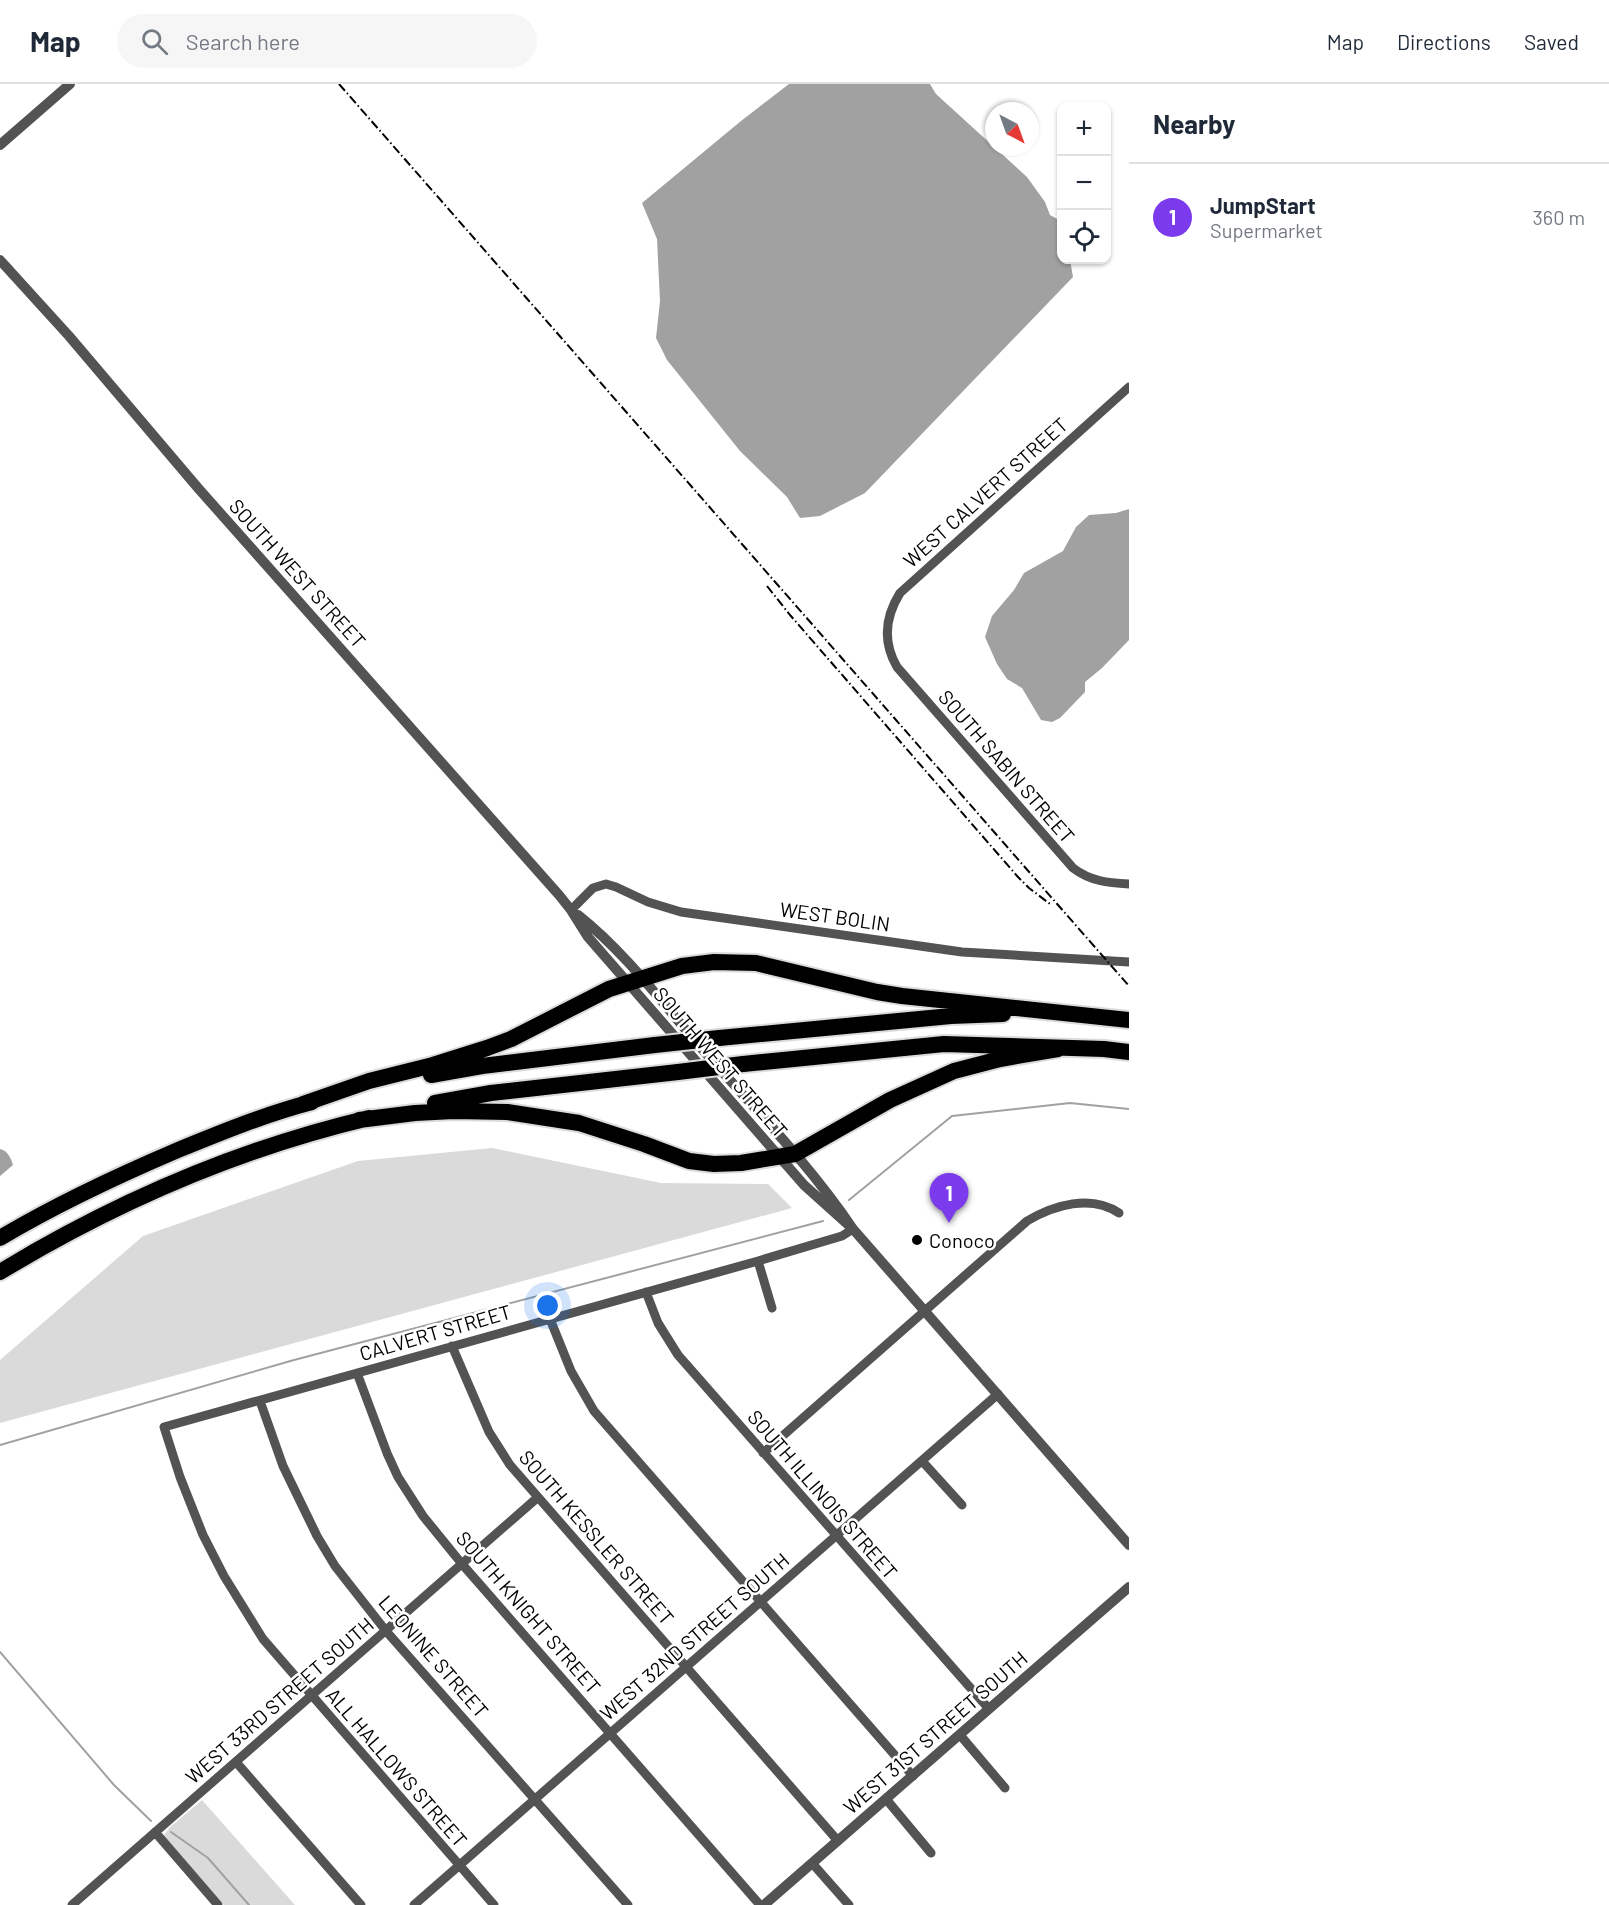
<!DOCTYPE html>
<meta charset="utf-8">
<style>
body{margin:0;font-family:Barlow,sans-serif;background:#f6f6f7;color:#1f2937}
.controls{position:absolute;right:18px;top:18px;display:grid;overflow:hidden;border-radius:12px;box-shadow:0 2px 4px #0004}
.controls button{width:54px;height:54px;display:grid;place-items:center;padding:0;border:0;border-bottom:2px solid #e0e1e3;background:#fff;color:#1f2937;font:30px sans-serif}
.compass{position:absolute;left:985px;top:18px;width:54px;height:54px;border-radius:50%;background:#fff;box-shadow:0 2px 4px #0004;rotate:139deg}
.you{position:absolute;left:548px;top:1222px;width:21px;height:21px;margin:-15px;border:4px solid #fff;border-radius:50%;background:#1a73e8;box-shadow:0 0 0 9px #1a73e833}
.badge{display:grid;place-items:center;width:39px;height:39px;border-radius:50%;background:#7c3aed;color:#fff;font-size:20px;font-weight:700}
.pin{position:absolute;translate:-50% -50px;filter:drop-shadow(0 2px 3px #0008)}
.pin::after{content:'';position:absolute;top:32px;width:21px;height:18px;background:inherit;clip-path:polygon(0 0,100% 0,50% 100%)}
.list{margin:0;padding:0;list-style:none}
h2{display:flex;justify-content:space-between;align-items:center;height:78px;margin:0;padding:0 24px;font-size:26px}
h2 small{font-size:20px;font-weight:400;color:#747a83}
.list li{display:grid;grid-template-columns:39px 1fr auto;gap:18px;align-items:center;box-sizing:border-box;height:108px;padding:0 24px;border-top:2px solid #e0e1e3}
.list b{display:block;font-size:22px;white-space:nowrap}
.list p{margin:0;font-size:20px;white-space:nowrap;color:#747a83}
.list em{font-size:20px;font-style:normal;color:#747a83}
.icon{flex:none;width:33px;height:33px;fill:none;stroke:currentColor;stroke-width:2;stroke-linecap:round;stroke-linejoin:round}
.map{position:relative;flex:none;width:1129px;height:1821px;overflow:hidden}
header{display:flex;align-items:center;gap:36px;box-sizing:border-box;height:84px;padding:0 30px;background:#fff;border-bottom:2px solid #e0e1e3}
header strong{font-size:28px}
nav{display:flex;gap:33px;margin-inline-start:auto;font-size:21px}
.search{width:420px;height:54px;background:#f6f6f7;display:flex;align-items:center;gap:15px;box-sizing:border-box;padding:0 21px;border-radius:33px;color:#747a83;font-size:22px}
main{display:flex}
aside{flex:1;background:#fff}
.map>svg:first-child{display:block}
.green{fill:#dadada}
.water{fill:#a1a1a1}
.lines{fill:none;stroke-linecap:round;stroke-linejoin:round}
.stream{stroke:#a1a1a1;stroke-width:2}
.motorway-casing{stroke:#dbdbdb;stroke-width:20}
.minor{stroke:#535353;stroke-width:9}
.tertiary{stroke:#535353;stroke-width:10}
.motorway{stroke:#000;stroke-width:16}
.rail{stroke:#000;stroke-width:2;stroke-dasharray:9 3 1.5 3;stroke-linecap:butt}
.motorway-bridge-casing{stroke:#dbdbdb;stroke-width:20;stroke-linecap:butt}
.motorway-bridge{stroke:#000;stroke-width:16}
.poi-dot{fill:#000;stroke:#fff;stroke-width:2}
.labels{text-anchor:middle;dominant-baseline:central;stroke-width:5;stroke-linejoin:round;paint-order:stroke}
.street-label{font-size:20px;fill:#000;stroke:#fff}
.poi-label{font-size:20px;fill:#000;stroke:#fff;text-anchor:start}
</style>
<header>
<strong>Map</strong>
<div class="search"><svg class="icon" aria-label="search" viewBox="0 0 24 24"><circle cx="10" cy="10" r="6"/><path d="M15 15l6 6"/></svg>Search here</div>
<nav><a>Map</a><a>Directions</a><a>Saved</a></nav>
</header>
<main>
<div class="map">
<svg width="1129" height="1821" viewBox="0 0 1129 1821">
<rect width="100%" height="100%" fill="#fff"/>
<path class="green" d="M492,1064L661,1099L768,1100L792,1124L0,1339V1276L143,1152L358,1077Z
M202,1716L295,1821H224L166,1755L164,1751L170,1743Z"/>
<path class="water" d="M789,0H930L936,10L1027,93L1045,118L1050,131L1061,137L1062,176H1070L1073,193L865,409L820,432L800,434L787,413L740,367L667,276L656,254L660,217L657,155L642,119L741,37Z
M1129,425V556L1102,584L1085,598V608L1060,634L1052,638L1041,636L1022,604L1007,595L997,580L985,553L992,532L1014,506L1024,489L1063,467L1076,443L1089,431L1116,429Z
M0,1065C8,1067 11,1074 13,1081L0,1092Z"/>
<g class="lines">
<path class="stream" d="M849,1116L952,1032L1070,1019L1129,1025
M0,1361L294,1276L823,1137
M0,1568L114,1701L151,1737
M171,1748L208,1774L249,1821"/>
<defs>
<path id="motorway" d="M719,954L951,932L1003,930
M743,980L944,960L1104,965L1129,968
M431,991L482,982L655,961
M435,1019L491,1009L678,988
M303,1020L369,997L433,981L487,964L511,955L609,905L682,882L714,878L756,879L877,908L902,912L1129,936
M359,1036L415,1029L454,1027L507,1028L579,1039L644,1060L689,1077L714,1080L741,1079L795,1070L890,1016L954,987L1000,975L1058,965
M0,1154C57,1120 117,1092 178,1066C222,1048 266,1030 312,1018
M0,1188C114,1119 238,1065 369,1034"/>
</defs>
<use href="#motorway" class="motorway-casing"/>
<path class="minor" d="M1129,303L900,509C885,533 882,557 897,583L1073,784C1090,797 1108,799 1129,800
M571,826L593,804L606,800L616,803L648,818L681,828L962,868L1129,878
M758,1177L772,1224
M646,1208L658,1239L678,1271L989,1625
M550,1235L571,1287L594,1327L913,1692
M452,1262L489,1348L510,1381L838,1757
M357,1289L387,1369L398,1393L423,1432L462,1480L760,1821
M260,1317L283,1382L317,1452L335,1482L386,1547L628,1821
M763,1369L1027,1137C1054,1121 1091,1110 1119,1129
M922,1377L962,1421
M960,1651L1005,1704
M236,1678L361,1821
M886,1715L931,1769
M155,1748L218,1821
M812,1779L849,1821
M72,1821L537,1414
M414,1821L998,1310
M494,1821L263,1555L224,1492L203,1451L180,1393L164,1343L758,1177L842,1152L853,1145"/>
<path class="tertiary" d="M0,61L70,0
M0,176L69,252L198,404L559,811L571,826L588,853L804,1101L853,1145
M578,831C626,869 663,920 703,966C754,1024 809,1080 853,1145L1129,1461
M764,1821L1129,1503"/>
<use href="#motorway" class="motorway"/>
<path class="rail" d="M339,0L1129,902
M767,502L790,531L1018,793L1029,804L1050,820"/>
<defs>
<path id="motorway-bridge" d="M655,961L719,954
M678,988L743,980"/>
</defs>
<use href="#motorway-bridge" class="motorway-bridge-casing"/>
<use href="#motorway-bridge" class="motorway-bridge"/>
</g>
<circle class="poi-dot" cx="917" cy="1156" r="6"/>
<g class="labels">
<g class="street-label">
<text transform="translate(985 408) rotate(-42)">WEST CALVERT STREET</text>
<text transform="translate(298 489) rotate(48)">SOUTH WEST STREET</text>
<text transform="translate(1007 682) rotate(49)">SOUTH SABIN STREET</text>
<text transform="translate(835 832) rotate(8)">WEST BOLIN</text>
<text transform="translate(721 978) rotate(49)">SOUTH WEST STREET</text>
<text transform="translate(435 1248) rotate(-16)">CALVERT STREET</text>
<text transform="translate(823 1410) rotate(49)">SOUTH ILLINOIS STREET</text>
<text transform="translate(597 1453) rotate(49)">SOUTH KESSLER STREET</text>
<text transform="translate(529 1528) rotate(49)">SOUTH KNIGHT STREET</text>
<text transform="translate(694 1552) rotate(-41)">WEST 32ND STREET SOUTH</text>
<text transform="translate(434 1572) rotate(49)">LEONINE STREET</text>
<text transform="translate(279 1616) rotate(-41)">WEST 33RD STREET SOUTH</text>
<text transform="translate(935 1648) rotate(-41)">WEST 31ST STREET SOUTH</text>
<text transform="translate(397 1683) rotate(49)">ALL HALLOWS STREET</text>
</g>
<g class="poi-label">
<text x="929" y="1156">Conoco</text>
</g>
</g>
</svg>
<div class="controls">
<button>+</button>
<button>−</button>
<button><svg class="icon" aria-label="locate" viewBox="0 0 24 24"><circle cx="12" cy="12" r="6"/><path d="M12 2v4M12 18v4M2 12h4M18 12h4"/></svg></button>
</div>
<svg class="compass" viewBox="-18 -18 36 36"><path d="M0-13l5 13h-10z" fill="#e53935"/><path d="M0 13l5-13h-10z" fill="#747a83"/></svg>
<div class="you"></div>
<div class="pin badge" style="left:949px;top:1139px">1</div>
</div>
<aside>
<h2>Nearby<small></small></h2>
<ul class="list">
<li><span class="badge">1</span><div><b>JumpStart</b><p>Supermarket</p></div><em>360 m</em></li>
</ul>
</aside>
</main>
